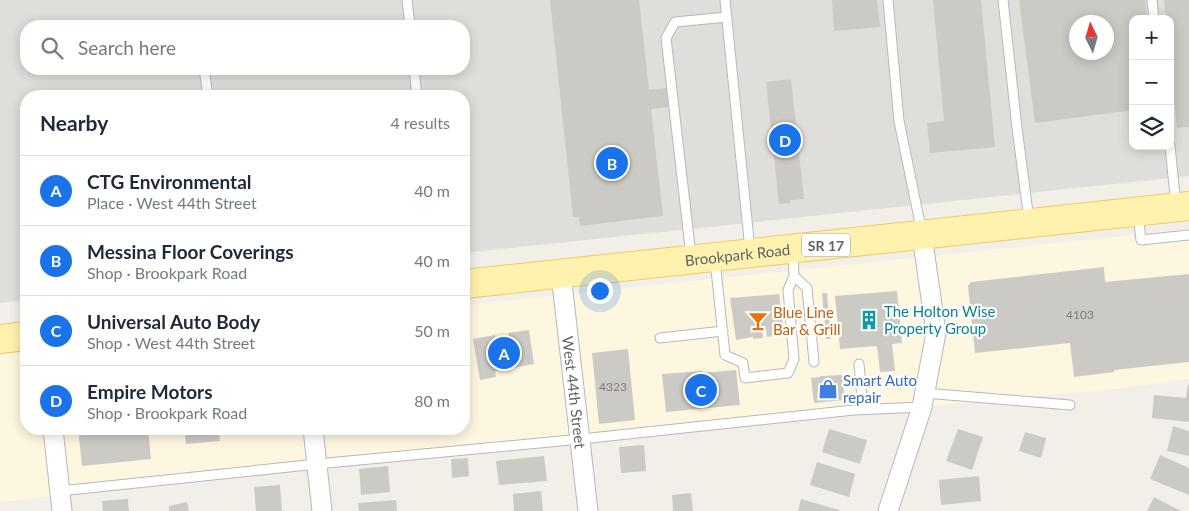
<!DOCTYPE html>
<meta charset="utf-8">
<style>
body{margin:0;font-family:Lato,sans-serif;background:#f2f2f3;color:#1f2937}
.controls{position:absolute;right:15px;top:15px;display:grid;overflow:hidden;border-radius:10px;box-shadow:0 2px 12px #0003}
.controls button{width:45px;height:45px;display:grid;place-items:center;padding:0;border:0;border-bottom:1px solid #e0e1e3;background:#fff;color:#1f2937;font:25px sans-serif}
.compass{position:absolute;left:1069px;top:15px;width:45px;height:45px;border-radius:50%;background:#fff;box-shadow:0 2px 12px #0003;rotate:355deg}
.you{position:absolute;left:599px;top:290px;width:18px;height:18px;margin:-12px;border:4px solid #fff;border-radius:50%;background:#1a73e8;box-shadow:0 0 0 8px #1a73e833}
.badge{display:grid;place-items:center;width:32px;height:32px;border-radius:50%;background:#1a73e8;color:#fff;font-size:16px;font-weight:700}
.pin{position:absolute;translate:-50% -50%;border:2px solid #fff;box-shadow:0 1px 5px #0006}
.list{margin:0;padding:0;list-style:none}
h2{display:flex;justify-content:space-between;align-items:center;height:65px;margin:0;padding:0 20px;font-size:21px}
h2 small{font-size:16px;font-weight:400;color:#747a83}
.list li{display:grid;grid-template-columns:32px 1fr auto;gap:15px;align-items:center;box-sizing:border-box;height:70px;padding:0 20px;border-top:1px solid #e0e1e3}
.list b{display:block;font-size:19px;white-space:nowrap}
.list p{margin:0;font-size:16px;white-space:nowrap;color:#747a83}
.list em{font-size:16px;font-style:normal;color:#747a83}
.icon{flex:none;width:28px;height:28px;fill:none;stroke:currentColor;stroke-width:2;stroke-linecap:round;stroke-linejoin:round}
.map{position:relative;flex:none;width:1189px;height:511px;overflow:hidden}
.search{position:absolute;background:#fff;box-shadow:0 2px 12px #0003;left:20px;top:20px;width:450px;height:55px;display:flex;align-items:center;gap:12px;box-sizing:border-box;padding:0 18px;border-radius:20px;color:#747a83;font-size:19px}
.panel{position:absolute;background:#fff;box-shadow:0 2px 12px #0003;left:20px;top:90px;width:450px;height:345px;border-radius:20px}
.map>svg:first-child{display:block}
.commercial{fill:#fef7e0}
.industrial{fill:#e0deda;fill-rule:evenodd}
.building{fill:#cccac5;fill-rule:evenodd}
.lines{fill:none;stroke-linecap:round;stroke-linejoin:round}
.lane-casing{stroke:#b5b8bc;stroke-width:11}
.street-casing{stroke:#b5b8bc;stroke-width:21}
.primary-casing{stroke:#f2c960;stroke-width:30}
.lane{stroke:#fff;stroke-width:9}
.street{stroke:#fff;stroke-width:19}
.primary{stroke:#fff2af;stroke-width:28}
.labels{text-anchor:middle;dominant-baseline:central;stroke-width:4.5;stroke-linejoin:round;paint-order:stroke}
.number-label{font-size:12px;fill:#7a7d7f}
.shield{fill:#fff;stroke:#8f9295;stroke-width:1}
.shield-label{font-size:14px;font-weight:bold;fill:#5f6368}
.street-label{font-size:15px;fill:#5f6368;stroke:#fff}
.culture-label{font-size:15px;fill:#0d838f;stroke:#fff;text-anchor:start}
.food-label{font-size:15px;fill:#c56008;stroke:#fff;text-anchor:start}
.shop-label{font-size:15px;fill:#366cbe;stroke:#fff;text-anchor:start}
</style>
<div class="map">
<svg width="1189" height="511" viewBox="0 0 1189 511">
<rect width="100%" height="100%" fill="#f1efe8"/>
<path class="commercial" d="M1189,229V379L1114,389L581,439L0,502V353L26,351V429H464V305Z"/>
<path class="industrial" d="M0,0H1189V176L464,253V96H26V300L0,303ZM1133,19H1170V146H1133ZM1076,22H1106V52H1076ZM26,26H464V69H26Z"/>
<path class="building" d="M550,0H639L649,90L666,88L668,107L651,109L663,216L580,226L579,217H573Z
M832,0H877L880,27L834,31Z
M933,0H981L995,147L930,153L927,123L944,121Z
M1019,0H1145L1147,19H1133V110L1035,123ZM1076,22H1106V52H1076Z
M1164,0H1189V127L1177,128L1170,63V19H1166Z
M791,79L804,199L790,200V203L779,204L766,82Z
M1104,267L1105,282L1189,274V362L1114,370V372L1074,377L1070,343L975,353L968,286L971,282Z
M897,291L902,343L892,344L895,371L880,372L877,346L840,349L835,296Z
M822,293H827L831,339H826Z
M779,294L784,335L767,337L766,329H762L763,338L753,339V337L736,340L730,298Z
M529,330L534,364L495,371L496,377L480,380L473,339L495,335L496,341L509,339L508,333Z
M628,349L635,420L599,424L592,353Z
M736,370L740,405L666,412L662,374L702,371V373Z
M842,375L845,400L814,403L811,378L820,377V376Z
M1188,385H1189V422L1152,418L1154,395L1186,398Z
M1173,426L1189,431V456L1167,451Z
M78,429H148L151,459L82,466Z
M184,429H219L220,441L186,444Z
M829,429L867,440L860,464L822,452Z
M958,429L983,437L972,470L946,461Z
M1025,432L1046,438L1041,458L1019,451Z
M644,445L646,471L621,473L619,447Z
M1160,455L1189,468V495L1150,479Z
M544,456L547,481L499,485L496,461Z
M468,458L469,476L452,478L451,459Z
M817,462L855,474L849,497L810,485Z
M388,466L390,492L361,495L359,469Z
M979,476L981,501L941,505L939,480Z
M280,485L282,511H256L254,487Z
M541,491L543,511H514L513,494Z
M691,493L693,511H673L672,495Z
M1154,497L1181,511H1147Z
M128,499L129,511H103L102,501Z
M801,499L839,510V511H798Z
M396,500L397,511H359L358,503Z
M187,502L189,511H169V506Z"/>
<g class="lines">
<defs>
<path id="lane" d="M407,0L410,26
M725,0L750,250
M888,0L899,121L922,233
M1003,0L1017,128L1029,220
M1152,0L1154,19
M204,69L208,96
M414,69L417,96
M1170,146L1176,206
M1138,214L1141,240L1189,235
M691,256L666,38L675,22L727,17
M715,260L725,355L743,363L745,378L788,373L794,359L788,290L794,276L793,252
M794,276L807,288L814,362
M660,338L723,331
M859,364L863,409
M925,393L1070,405
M60,491L317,464L581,439L854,410L922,407"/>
<g id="street">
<path id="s1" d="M561,274L588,511"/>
<path d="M53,429L62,511"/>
<path d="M313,429L322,511"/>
<path d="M888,511L922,407L936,333L922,235"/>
</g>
<g id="primary">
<path id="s2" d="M464,284L1189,206"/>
<path d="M0,339L26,336"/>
</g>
</defs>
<use href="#lane" class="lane-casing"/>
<use href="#street" class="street-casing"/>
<use href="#primary" class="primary-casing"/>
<use href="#lane" class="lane"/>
<use href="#street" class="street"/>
<use href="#primary" class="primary"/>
</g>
<defs>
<symbol id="building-bare" viewBox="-9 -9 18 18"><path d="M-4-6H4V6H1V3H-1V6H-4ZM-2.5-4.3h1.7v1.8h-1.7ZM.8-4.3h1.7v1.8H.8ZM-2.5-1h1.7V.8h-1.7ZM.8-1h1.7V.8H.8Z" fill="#0f9aa8" stroke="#fff" stroke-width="2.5" paint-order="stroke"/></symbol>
<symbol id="bar-bare" viewBox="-9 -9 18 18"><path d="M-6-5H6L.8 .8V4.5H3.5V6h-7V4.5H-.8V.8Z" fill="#e8710a" stroke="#fff" stroke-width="2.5" paint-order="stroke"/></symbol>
<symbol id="shop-bare" viewBox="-9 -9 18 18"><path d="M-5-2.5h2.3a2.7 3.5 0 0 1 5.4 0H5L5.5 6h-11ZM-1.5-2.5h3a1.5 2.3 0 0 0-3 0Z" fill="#3f7fe0" stroke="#fff" stroke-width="2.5" paint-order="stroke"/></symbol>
</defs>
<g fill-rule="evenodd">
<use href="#building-bare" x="855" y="306" width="28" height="28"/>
<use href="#bar-bare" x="744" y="307" width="28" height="28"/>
<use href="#shop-bare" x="814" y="375" width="28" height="28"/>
</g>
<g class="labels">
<g class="number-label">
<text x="1080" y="314">4103</text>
<text x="613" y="386">4323</text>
</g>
<rect class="shield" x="802" y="233.5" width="48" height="23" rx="4"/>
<g class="shield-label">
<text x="826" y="245">SR 17</text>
</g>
<g class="street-label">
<text stroke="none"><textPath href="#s2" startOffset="275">Brookpark Road</textPath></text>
<text stroke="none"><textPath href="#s1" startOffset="119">West 44th Street</textPath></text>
</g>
<g class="culture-label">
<text x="884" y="311">The Holton Wise<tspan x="884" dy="17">Property Group</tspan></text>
</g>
<g class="food-label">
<text x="773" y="312">Blue Line<tspan x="773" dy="17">Bar &amp; Grill</tspan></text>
</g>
<g class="shop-label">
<text x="843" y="380">Smart Auto<tspan x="843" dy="17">repair</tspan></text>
</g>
</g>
</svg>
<div class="controls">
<button>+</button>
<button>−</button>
<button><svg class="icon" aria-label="layers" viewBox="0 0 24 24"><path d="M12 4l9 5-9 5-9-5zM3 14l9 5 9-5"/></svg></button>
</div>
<svg class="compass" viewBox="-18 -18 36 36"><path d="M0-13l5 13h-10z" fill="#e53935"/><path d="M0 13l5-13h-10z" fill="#747a83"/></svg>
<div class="you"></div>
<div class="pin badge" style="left:504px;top:353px">A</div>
<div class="pin badge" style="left:612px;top:163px">B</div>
<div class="pin badge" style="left:701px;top:390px">C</div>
<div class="pin badge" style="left:785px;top:140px">D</div>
<div class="search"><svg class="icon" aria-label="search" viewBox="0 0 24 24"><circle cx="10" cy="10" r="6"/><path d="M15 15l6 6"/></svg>Search here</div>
<section class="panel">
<h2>Nearby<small>4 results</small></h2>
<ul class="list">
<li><span class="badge">A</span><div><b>CTG Environmental</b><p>Place · West 44th Street</p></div><em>40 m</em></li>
<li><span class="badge">B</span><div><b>Messina Floor Coverings</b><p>Shop · Brookpark Road</p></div><em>40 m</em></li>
<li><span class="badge">C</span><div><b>Universal Auto Body</b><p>Shop · West 44th Street</p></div><em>50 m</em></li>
<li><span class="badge">D</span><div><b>Empire Motors</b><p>Shop · Brookpark Road</p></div><em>80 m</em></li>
</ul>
</section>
</div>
